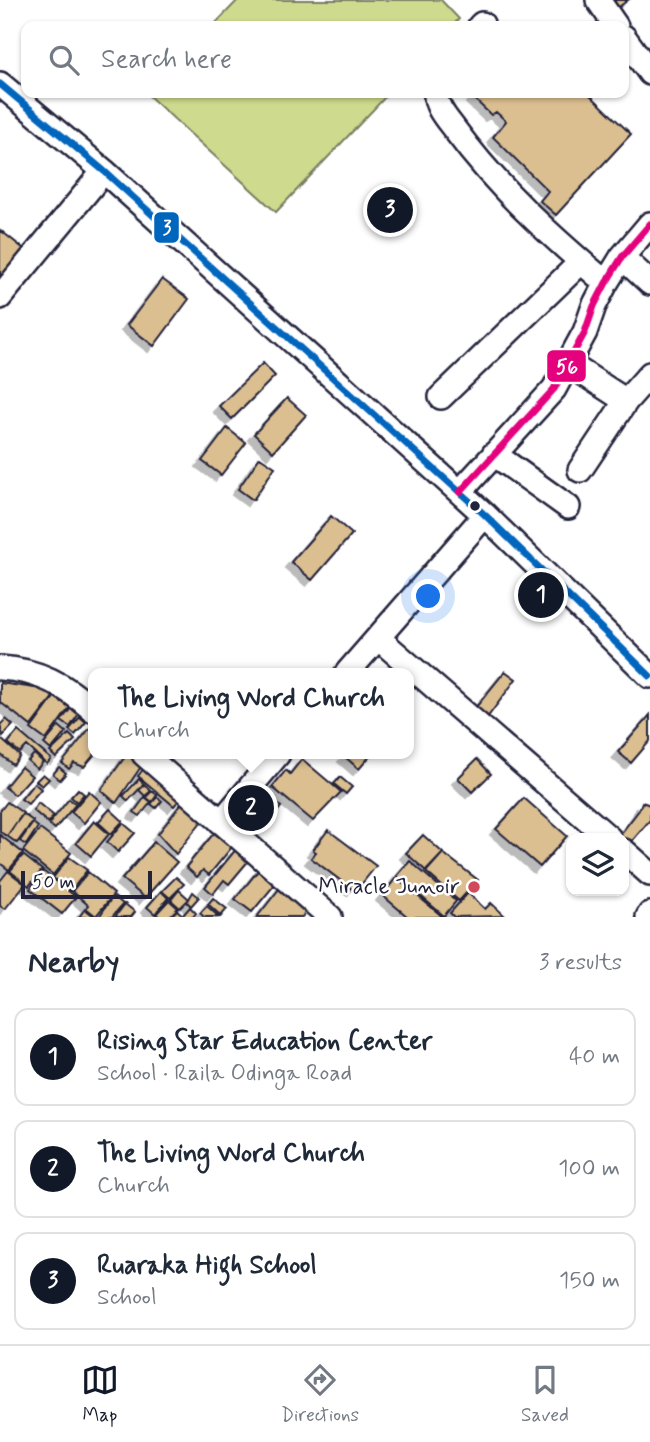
<!DOCTYPE html>
<meta charset="utf-8">
<style>
body{margin:0;font-family:Mynerve,sans-serif;background:#f2f2f3;color:#1f2937}
.controls{position:absolute;right:21px;bottom:21px;display:grid;overflow:hidden;border-radius:14px;box-shadow:0 2px 5px #0004}
.controls button{width:63px;height:63px;display:grid;place-items:center;padding:0;border:0;border-bottom:2px solid #e0e1e3;background:#fff;color:#1f2937;font:35px sans-serif}
.scale{position:absolute;left:21px;bottom:18px;width:131px;box-sizing:border-box;padding-left:7px;border:4px solid #22223b;border-top:0;font-size:19px;line-height:24px;white-space:nowrap;color:#22223b;-webkit-text-stroke:5px #fff;paint-order:stroke}
.you{position:absolute;left:429px;top:597px;width:24px;height:24px;margin:-18px;border:5px solid #fff;border-radius:50%;background:#1a73e8;box-shadow:0 0 0 10px #1a73e833}
.badge{display:grid;place-items:center;width:46px;height:46px;border-radius:50%;background:#111827;color:#fff;font-size:23px;font-weight:700}
.pin{position:absolute;translate:-50% -50%;border:4px solid #fff;box-shadow:0 2px 7px #0006}
.popup{position:absolute;left:88px;top:668px;width:326px;height:91px;box-sizing:border-box;display:grid;place-content:center;border-radius:14px;background:#fff;filter:drop-shadow(0 2px 5px #0005);font-size:23px;white-space:nowrap;color:#747a83}
.popup b{font-size:26px;color:#1f2937}
.popup::after{content:'';position:absolute;left:50%;top:100%;margin-left:-14px;border:14px solid transparent;border-top-color:#fff}
.list{margin:0;padding:0;list-style:none}
h2{display:flex;justify-content:space-between;align-items:center;height:91px;margin:0;padding:0 28px;font-size:30px}
h2 small{font-size:23px;font-weight:400;color:#747a83}
.list li{display:grid;grid-template-columns:46px 1fr auto;gap:21px;align-items:center;box-sizing:border-box;height:98px;margin:0 14px 14px;padding:0 14px;border:2px solid #e0e1e3;border-radius:14px}
.list b{display:block;font-size:26px;white-space:nowrap}
.list p{margin:0;font-size:23px;white-space:nowrap;color:#747a83}
.list em{font-size:23px;font-style:normal;color:#747a83}
.icon{flex:none;width:38px;height:38px;fill:none;stroke:currentColor;stroke-width:2;stroke-linecap:round;stroke-linejoin:round}
.map{position:relative;flex:none;width:650px;height:917px;overflow:hidden}
.search{position:absolute;background:#fff;box-shadow:0 2px 5px #0004;left:21px;right:21px;top:21px;height:77px;display:flex;align-items:center;gap:18px;box-sizing:border-box;padding:0 24px;border-radius:14px;color:#747a83;font-size:26px}
.sheet{height:427px;background:#fff}
nav{display:flex;justify-content:space-around;align-items:center;box-sizing:border-box;height:98px;border-top:2px solid #e0e1e3;background:#fff;font-size:19px;color:#747a83}
nav a{display:grid;justify-items:center;gap:4px}
nav .on{color:#111827}
.map>svg:first-child{display:block}
.green{fill:#ceda8d;stroke:#787e64;stroke-width:2}
.building{fill:#dcbf90;stroke:#22223b;stroke-width:2;filter:url(#shadow)}
.lines{fill:none;stroke-linecap:round;stroke-linejoin:round}
.minor-casing{stroke:#22223b;stroke-width:28}
.minor{stroke:#fff;stroke-width:23}
.bus-1-casing{stroke:#fff;stroke-width:12}
.bus-2-casing{stroke:#fff;stroke-width:12}
.bus-1{stroke:#0065bd;stroke-width:7}
.bus-2{stroke:#e5007d;stroke-width:7}
.bus-dot{fill:#22223b;stroke:#fff;stroke-width:2.5}
.poi-dot{fill:#d1495b;stroke:#fff;stroke-width:2.5}
.labels{text-anchor:middle;dominant-baseline:central;stroke-width:5;stroke-linejoin:round;paint-order:stroke}
.poi-label{font-size:23px;fill:#22223b;stroke:#fff;text-anchor:end}
.line-badge{stroke:#fff;stroke-width:2.5}
.badge-label{font-size:19px;text-anchor:middle;font-weight:bold;fill:#fff}
</style>
<div class="map">
<svg width="650" height="917" viewBox="0 0 650 917">
<defs>
<filter id="shadow"><feDropShadow dx="-6" dy="6" stdDeviation="0" flood-color="#0004"/></filter>
</defs>
<rect width="100%" height="100%" fill="#fff"/>
<filter id="ink" filterUnits="userSpaceOnUse"><feTurbulence type="fractalNoise" baseFrequency=".0143" numOctaves="2"/><feDisplacementMap in="SourceGraphic" scale="14" xChannelSelector="R" yChannelSelector="G"/><feConvolveMatrix kernelMatrix="1 2 1 2 8 2 1 2 1" color-interpolation-filters="sRGB"/></filter>
<g filter="url(#ink)">
<path class="green" d="M238,0H441L459,19L452,26H213Z
M152,93H389L276,212L149,96Z"/>
<path class="building" d="M608,0H628L615,10Z
M476,93H588L631,134L556,215L540,201L548,191L493,137L506,121L496,112L491,115L472,97Z
M0,230L24,249L0,280Z
M162,279L189,299L154,346L127,325Z
M263,363L275,376L232,419L219,406Z
M287,398L306,415L273,452L254,434Z
M227,428L246,443L221,475L202,461Z
M260,457L275,467L253,500L238,489Z
M331,516L352,534L312,580L291,562Z
M505,671L516,679L487,718L476,707Z
M0,683L42,689L53,697L31,726L0,702Z
M55,696L70,707L46,740L31,729Z
M72,707L80,712L70,727L61,721Z
M650,715V741L631,763L618,752Z
M80,717L86,722L75,735L69,730Z
M6,719L13,725L3,736L0,725Z
M93,724L95,754L84,767L74,763L69,769L62,763Z
M59,726L66,732L51,750L44,744Z
M18,731L51,759L47,764L27,746L20,753L8,743Z
M69,734L75,740L56,758L50,752Z
M0,738L20,756L13,765L0,754Z
M34,754L43,762L37,769L28,761Z
M127,754H137L145,761L116,803L101,790Z
M346,754H372L359,769L344,756Z
M302,759L341,792L313,821L272,787L286,770L290,774Z
M477,759L491,774L472,792L458,778Z
M21,767L32,776L15,795L5,787Z
M59,767L66,773L60,780L53,774Z
M144,768L180,799L174,806L138,776Z
M43,774L49,779L42,786L36,781Z
M340,777L352,787L346,794L334,784Z
M139,779L144,784L128,801L123,796Z
M34,783L41,789L28,804L21,799Z
M145,785L151,791L145,796L139,790Z
M78,789L84,794L77,802L71,797Z
M258,789L281,807L262,831L239,813Z
M89,791L101,802L84,823L71,812Z
M152,791L157,795L152,802L146,797Z
M145,797L151,802L140,816L134,812Z
M157,797L162,801L156,808L151,804Z
M524,798L567,836L540,867L496,829Z
M69,799L76,804L55,829L49,824Z
M184,800L205,817L176,854L158,834Z
M7,802L23,813L7,836L0,832V811Z
M642,802L650,805V820L628,846L619,836L639,810Z
M38,803L54,816L48,823L33,810Z
M110,809L123,821L111,834L98,822Z
M23,814L33,821L17,843L7,836Z
M94,821L109,834L91,856L76,843Z
M33,823L38,827L26,845L20,841Z
M123,823L135,833L118,852L107,842Z
M40,829L71,853L53,875L23,851Z
M328,830L376,866L360,886L357,884L353,890L311,858L316,852L313,850Z
M214,833L232,847L209,875L203,870L197,877L186,867Z
M0,835L23,853L9,870L0,863Z
M423,835L443,853L426,871L406,853Z
M154,842L177,862L145,898L122,879Z
M237,848L250,859L229,884L224,880L213,894L205,887Z
M443,853L478,880L459,901L426,872Z
M23,855L42,870L29,886L10,871Z
M69,857L87,870L71,891L53,878Z
M410,861L456,901L444,916L397,876Z
M265,862L282,876L252,912L235,899Z
M8,871L25,884L5,909L0,906V881Z
M43,871L76,897L62,914L30,889Z
M88,872L114,894L96,916L86,908L88,905L72,891Z
M176,877L184,884L170,898L162,891Z
M396,878L443,917H408L382,895Z
M283,884L311,906L302,917H257Z
M179,890L189,899L180,908L171,900Z
M161,891L168,898L155,914L147,907Z
M193,892L199,897L191,906L187,902Z
M468,893L485,909L491,903L505,916L454,917L450,913Z
M113,896L123,904L112,917H99Z
M213,898L227,909L221,916L208,904Z
M169,900L178,908L169,917H160L156,914Z
M125,904L135,912L131,917H115Z
M207,906L219,917H204L200,913Z
M190,907L196,913L193,917H170L177,910L183,915Z
M85,909L95,917H79Z"/>
<g class="lines">
<defs>
<path id="minor" d="M598,0L616,26
M480,26L482,24
M624,37L650,73
M0,84L104,171L485,515L650,676
M436,93C435,107 447,119 455,130C499,190 551,236 606,283
M622,257L650,283
M0,297L104,171
M569,364L626,401
M441,397L581,262
M494,454L568,507
M580,470L626,401L650,374
M460,492L554,389L585,332L594,306L606,283L622,257L650,224
M378,638L609,838
M0,668C39,670 65,685 93,710
M347,673L485,515
M144,754L330,917
M221,822L278,754
M624,851L650,874
M648,917L650,914"/>
</defs>
<use href="#minor" class="minor-casing"/>
<use href="#minor" class="minor"/>
<defs>
<path id="bus-1" d="M0,84L104,171L485,515L650,676"/>
<path id="bus-2" d="M460,492L554,389L585,332L594,306L606,283L622,257L650,224"/>
</defs>
<use href="#bus-1" class="bus-1-casing"/>
<use href="#bus-2" class="bus-2-casing"/>
<use href="#bus-1" class="bus-1"/>
<use href="#bus-2" class="bus-2"/>
</g>
</g>
<circle class="bus-dot" cx="475" cy="506" r="6"/>
<circle class="poi-dot" cx="474" cy="887" r="7"/>
<g class="labels">
<g class="poi-label">
<text x="460" y="887">Miracle Junoir</text>
</g>
</g>
<g class="line-badge">
<rect x="153" y="211" width="27" height="33" rx="7" fill="#0065bd"/>
<rect x="546" y="349" width="41" height="34" rx="7" fill="#e5007d"/>
</g>
<g class="badge-label">
<text x="167" y="234">3</text>
<text x="567" y="373">56</text>
</g>
</svg>
<div class="controls">
<button><svg class="icon" aria-label="layers" viewBox="0 0 24 24"><path d="M12 4l9 5-9 5-9-5zM3 14l9 5 9-5"/></svg></button>
</div>
<div class="scale">50 m</div>
<div class="you"></div>
<div class="pin badge" style="left:541px;top:595px">1</div>
<div class="pin badge" style="left:251px;top:808px">2</div>
<div class="popup"><b>The Living Word Church</b>Church</div>
<div class="pin badge" style="left:390px;top:210px">3</div>
<div class="search"><svg class="icon" aria-label="search" viewBox="0 0 24 24"><circle cx="10" cy="10" r="6"/><path d="M15 15l6 6"/></svg>Search here</div>
</div>
<section class="sheet">
<h2>Nearby<small>3 results</small></h2>
<ul class="list">
<li><span class="badge">1</span><div><b>Rising Star Education Center</b><p>School · Raila Odinga Road</p></div><em>40 m</em></li>
<li><span class="badge">2</span><div><b>The Living Word Church</b><p>Church</p></div><em>100 m</em></li>
<li><span class="badge">3</span><div><b>Ruaraka High School</b><p>School</p></div><em>150 m</em></li>
</ul>
</section>
<nav>
<a class="on"><svg class="icon" aria-label="map" viewBox="0 0 24 24"><path d="M3 6l6-2 6 2 6-2v14l-6 2-6-2-6 2zM9 4v14M15 6v14"/></svg>Map</a>
<a><svg class="icon" aria-label="directions" viewBox="0 0 24 24"><path d="M12 3l9 9-9 9-9-9zM9 14v-3h6M13 9l2 2-2 2"/></svg>Directions</a>
<a><svg class="icon" aria-label="saved" viewBox="0 0 24 24"><path d="M7 4h10v16l-5-4-5 4z"/></svg>Saved</a>
</nav>
